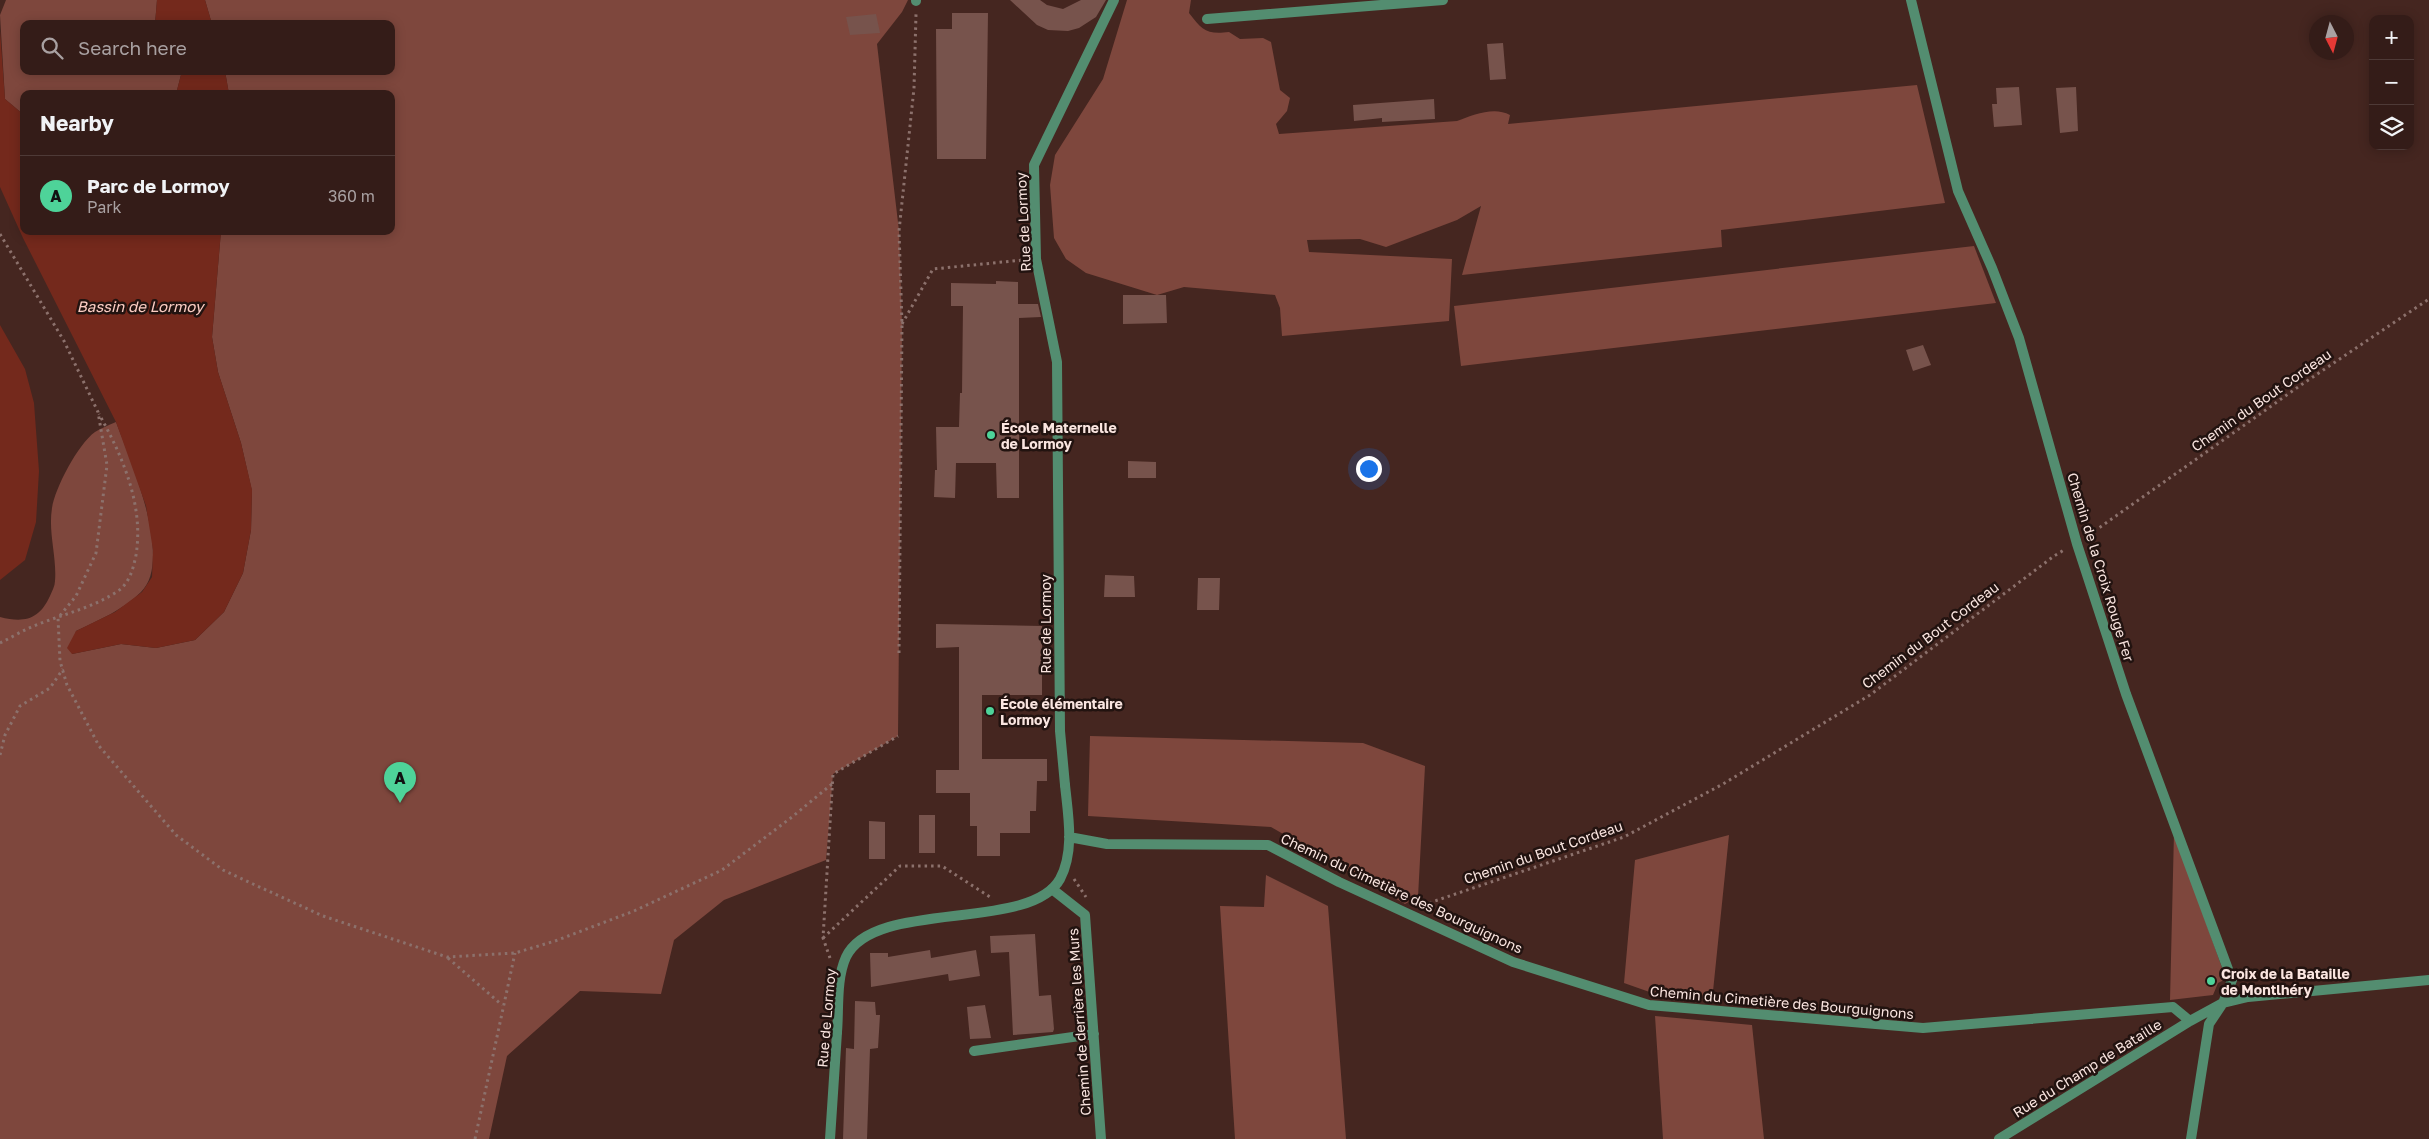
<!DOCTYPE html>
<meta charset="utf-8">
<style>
body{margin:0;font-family:"Golos Text",sans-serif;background:#3f2925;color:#f1f3f6}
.controls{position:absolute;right:15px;top:15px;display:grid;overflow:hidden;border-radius:10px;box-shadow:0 2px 12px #0003}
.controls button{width:45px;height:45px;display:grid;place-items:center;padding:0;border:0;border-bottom:1px solid #4e3a37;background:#341c18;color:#f1f3f6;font:25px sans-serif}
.compass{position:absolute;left:2309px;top:15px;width:45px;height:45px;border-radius:50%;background:#341c18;box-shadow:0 2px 12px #0003;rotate:174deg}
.you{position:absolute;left:1368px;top:468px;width:18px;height:18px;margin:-12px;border:4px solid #fff;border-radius:50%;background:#1a73e8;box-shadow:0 0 0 8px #1a73e833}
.badge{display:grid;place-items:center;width:32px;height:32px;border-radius:50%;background:#4ed399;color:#111;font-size:16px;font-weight:700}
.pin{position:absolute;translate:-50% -41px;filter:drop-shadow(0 1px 2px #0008)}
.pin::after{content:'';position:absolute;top:26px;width:18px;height:15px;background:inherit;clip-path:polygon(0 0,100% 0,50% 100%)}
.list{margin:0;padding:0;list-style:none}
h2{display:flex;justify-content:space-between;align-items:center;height:65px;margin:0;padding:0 20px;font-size:21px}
h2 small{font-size:16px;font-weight:400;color:#a9a1a2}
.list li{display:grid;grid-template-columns:32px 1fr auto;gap:15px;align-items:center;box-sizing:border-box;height:80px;padding:0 20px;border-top:1px solid #4e3a37}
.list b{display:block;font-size:19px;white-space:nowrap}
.list p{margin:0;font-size:16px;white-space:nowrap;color:#a9a1a2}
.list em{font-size:16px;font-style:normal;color:#a9a1a2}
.icon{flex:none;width:28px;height:28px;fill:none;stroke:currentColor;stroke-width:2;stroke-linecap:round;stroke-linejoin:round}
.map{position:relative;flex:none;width:2429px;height:1139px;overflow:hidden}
.search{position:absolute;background:#341c18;box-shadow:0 2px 12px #0003;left:20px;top:20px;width:375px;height:55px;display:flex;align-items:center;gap:12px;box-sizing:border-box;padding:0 18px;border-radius:10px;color:#a9a1a2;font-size:19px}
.panel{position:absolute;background:#341c18;box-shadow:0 2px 12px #0003;left:20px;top:90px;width:375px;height:145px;border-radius:10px}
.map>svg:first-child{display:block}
.green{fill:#7e473d}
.water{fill:#74291c}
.building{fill:#77534c}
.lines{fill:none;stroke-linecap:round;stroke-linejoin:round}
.path{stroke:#8c716c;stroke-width:3;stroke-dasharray:2.5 4;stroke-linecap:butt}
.service{stroke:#538d70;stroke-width:10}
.minor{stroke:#538d70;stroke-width:10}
.tertiary{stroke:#538d70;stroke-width:10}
.poi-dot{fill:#4ed399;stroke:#221310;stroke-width:2}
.labels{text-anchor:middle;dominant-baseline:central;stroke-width:5;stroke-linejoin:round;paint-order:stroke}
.street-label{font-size:14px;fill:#fae5e0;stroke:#221310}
.poi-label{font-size:14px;font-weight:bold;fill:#fae5e0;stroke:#221310;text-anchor:start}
.water-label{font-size:15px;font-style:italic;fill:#fccdc3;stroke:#221310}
</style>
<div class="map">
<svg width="2429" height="1139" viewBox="0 0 2429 1139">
<rect width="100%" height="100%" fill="#452620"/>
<path class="green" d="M6,0H157L155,24H24V71H182L176,94H24V115L5,99L0,15Z
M205,0H908L902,12L877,44L899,231L902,324L898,736L833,774L826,860L724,900L674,940L661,994L580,991L507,1056L489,1139H0V617C24,623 39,620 50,596C52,591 55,586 55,581C57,557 48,533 52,508C55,488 78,444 95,432C101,428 109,425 116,422C130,459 174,560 141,592C123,610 99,620 76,631L72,654L121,644L156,648L195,640L224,612L243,573L251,530L252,491L241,443L218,372L212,337L221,231H391V94H229L225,71H391V24H212Z
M1127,0H1191L1189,13C1202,30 1207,35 1229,32L1240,39L1263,38L1271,42L1280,90L1290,98L1287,111L1276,124L1279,134L1457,121C1473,115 1494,106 1510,115L1508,124L1917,85L1945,203L1721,230L1722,247L1462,275L1481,206L1457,220L1386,247L1360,239L1307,240L1309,252L1452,259L1449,321L1282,336L1280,308L1275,295L1184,287L1157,295L1086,273L1066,259L1054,238L1050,185L1055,155L1103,79Z
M1974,246L1996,303L1461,366L1454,306Z
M1090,736L1363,743L1425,766L1418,897L1405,904L1271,827L1088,816Z
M2174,832L2226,979L2218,983L2213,995L2170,1000Z
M1729,835L1712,1001L1658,995L1624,983L1635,860Z
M1266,875L1328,906L1346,1139H1235L1220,906L1264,907Z
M1655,1016L1752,1025L1764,1139H1663Z"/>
<path class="water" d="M157,0H205L212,24H155Z
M0,30L5,99L24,115V231H221L212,337L218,372L241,443L252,490L251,530L243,573L224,612L195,640L156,648L121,644L72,654L67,648L76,631L115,612L142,592L152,577L153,550L146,506L116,422L23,238L0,187Z
M182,71H225L229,94H176Z
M0,325L25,369L34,403L39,471L36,522L25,560L0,580Z"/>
<path class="building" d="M1010,0H1040L1047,5L1063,9L1081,0H1106L1096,17L1079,28L1068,31L1048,30L1037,25Z
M952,13H988L986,159H937L936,29H952Z
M876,14L880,33L850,35L846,17Z
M1503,43L1506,79L1490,80L1487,44Z
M2019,87L2022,125L1994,127L1992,104H1997L1996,88Z
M2076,87L2078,131L2060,133L2056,88Z
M1434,99L1435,119L1382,122V118L1354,121L1353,105Z
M996,281L1018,282V304H1038L1041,317L1019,318V498H997L996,463H956L955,498L934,497L935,470H937L936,427H959L960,393H962L963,306H951V283L996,284Z
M1123,295H1166L1167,323L1123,324Z
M1923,345L1931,365L1913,371L1906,350Z
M1128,461L1156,462V478H1128Z
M1105,575L1134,576L1135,597H1104Z
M1198,578H1220L1219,610H1197Z
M936,624L1042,626V695H982V759H1047V781H1037L1036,811H1030V833H1000V856H977V826H970V793H936V770H959V647L936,648Z
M919,815H935V853H919Z
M869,821L885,822V859H869Z
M1035,934L1039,996L1051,995L1054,1029L1053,1032L1013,1035L1009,952L991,953L990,936Z
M930,950L931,958L976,950L980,976L949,981L948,974L871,987L870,953H888V957Z
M855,1001L875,1002L876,1015H880L878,1048L870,1049L867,1139H843L846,1048L854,1049Z
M985,1005L991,1038L970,1039L967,1007Z"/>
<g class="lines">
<path class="path" d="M0,234L64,341L98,412L107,465L96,553L76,596L58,618L60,661L67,685L99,746L176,835L223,870L253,884L323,916L447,957L515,953L555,941L634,911L722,870L792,817L832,784
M902,324L933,269L1023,260
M2089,535L2301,385L2429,299
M0,643C9,639 18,633 27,629C55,616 88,610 115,593C129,585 133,570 136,555C144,506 123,457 99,414
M899,653L902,324L899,231L914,88L916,14
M0,755L5,735L20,706L50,688L63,669
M1074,879L1086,897
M1423,905L1624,837L1723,784L1870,695L2054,556L2064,550
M823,938L900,866H942L990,897
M448,958L502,1005
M830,958L823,938L833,774L898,736
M475,1139L515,953"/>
<path class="service" d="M916,1V0
M1052,889L1085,915L1101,1139
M974,1051L1094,1034"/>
<path class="minor" d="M1911,0L1958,191L1992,268L2019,338L2077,544L2126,694L2232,980L2223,1003L2209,1024L2191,1139
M1207,19L1443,0
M1069,837L1107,844L1268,845L1339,882L1513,962L1649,1005L1923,1028L2173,1007L2190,1021
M837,1032C839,1009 836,979 846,957C874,898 1030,933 1060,879C1075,851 1068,815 1065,785
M1999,1139L2190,1021L2223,1003L2248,997L2429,980"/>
<path class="tertiary" d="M1065,785L1060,731L1057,362L1036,259L1034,165L1114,0
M830,1139L837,1032"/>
</g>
<g class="poi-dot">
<circle cx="991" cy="435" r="5"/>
<circle cx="990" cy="711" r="5"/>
<circle cx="2211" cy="981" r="5"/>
</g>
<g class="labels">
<g class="street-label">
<text transform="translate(1023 222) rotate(-93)">Rue de Lormoy</text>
<text transform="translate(2261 400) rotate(-35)">Chemin du Bout Cordeau</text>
<text transform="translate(2101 567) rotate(73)">Chemin de la Croix Rouge Fer</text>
<text transform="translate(1045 624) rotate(-90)">Rue de Lormoy</text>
<text transform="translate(1930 635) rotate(-37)">Chemin du Bout Cordeau</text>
<text transform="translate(1543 852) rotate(-19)">Chemin du Bout Cordeau</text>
<text transform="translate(1402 893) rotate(25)">Chemin du Cimetière des Bourguignons</text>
<text transform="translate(1782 1002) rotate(5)">Chemin du Cimetière des Bourguignons</text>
<text transform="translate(826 1018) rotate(-85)">Rue de Lormoy</text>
<text transform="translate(1079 1022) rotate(-94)">Chemin de derrière les Murs</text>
<text transform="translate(2087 1068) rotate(-32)">Rue du Champ de Bataille</text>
</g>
<g class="poi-label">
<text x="1001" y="427">École Maternelle<tspan x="1001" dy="16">de Lormoy</tspan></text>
<text x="1000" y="703">École élémentaire<tspan x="1000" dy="16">Lormoy</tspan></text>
<text x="2221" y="973">Croix de la Bataille<tspan x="2221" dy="16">de Montlhéry</tspan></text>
</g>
<g class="water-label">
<text x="140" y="306">Bassin de Lormoy</text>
</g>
</g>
</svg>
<div class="controls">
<button>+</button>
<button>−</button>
<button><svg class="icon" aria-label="layers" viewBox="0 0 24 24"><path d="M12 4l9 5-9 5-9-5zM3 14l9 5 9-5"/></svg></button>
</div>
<svg class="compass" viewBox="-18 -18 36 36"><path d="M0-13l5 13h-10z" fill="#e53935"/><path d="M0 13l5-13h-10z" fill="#a9a1a2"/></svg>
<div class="you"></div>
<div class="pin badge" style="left:400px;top:803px">A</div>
<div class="search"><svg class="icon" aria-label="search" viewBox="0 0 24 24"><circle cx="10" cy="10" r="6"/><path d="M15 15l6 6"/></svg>Search here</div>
<section class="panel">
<h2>Nearby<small></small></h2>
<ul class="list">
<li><span class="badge">A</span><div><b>Parc de Lormoy</b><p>Park</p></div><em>360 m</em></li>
</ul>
</section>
</div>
